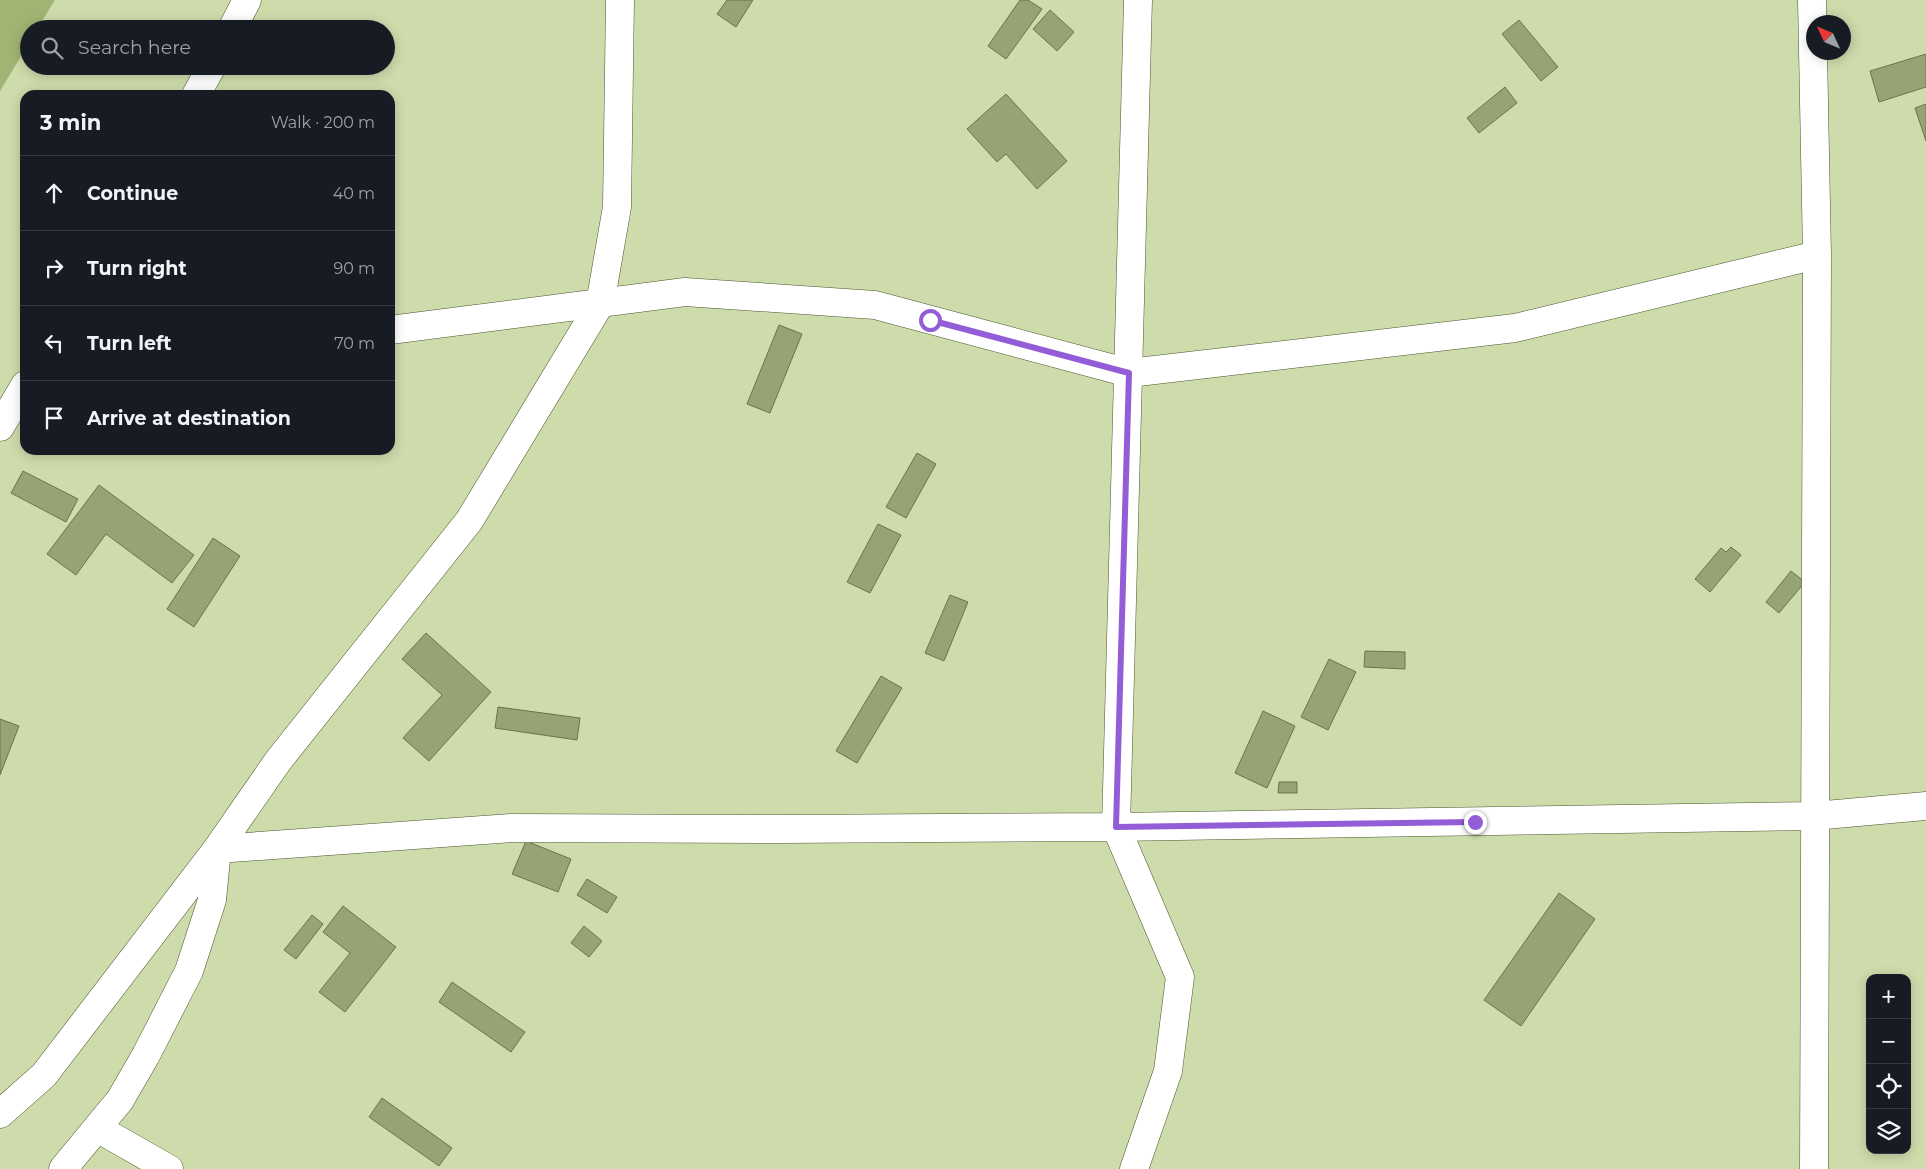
<!DOCTYPE html>
<meta charset="utf-8">
<style>
body{margin:0;font-family:Montserrat,sans-serif;background:#242831;color:#f1f3f6}
.controls{position:absolute;right:15px;bottom:15px;display:grid;overflow:hidden;border-radius:10px;box-shadow:0 2px 12px #0003}
.controls button{width:45px;height:45px;display:grid;place-items:center;padding:0;border:0;border-bottom:1px solid #363941;background:#171b24;color:#f1f3f6;font:25px sans-serif}
.compass{position:absolute;left:1806px;top:15px;width:45px;height:45px;border-radius:50%;background:#171b24;box-shadow:0 2px 12px #0003;rotate:314deg}
.stop{position:absolute;width:15px;height:15px;margin:-11px;border:4px solid #925dd6;border-radius:50%;background:#fff}
.stop.end{background:#925dd6;border-color:#fff;box-shadow:0 1px 5px #0008}
.list{margin:0;padding:0;list-style:none}
h2{display:flex;justify-content:space-between;align-items:center;height:65px;margin:0;padding:0 20px;font-size:21px}
h2 small{font-size:16px;font-weight:400;color:#9ea1a6}
.list li{display:grid;grid-template-columns:32px 1fr auto;gap:15px;align-items:center;box-sizing:border-box;height:75px;padding:0 20px;border-top:1px solid #363941}
.list b{display:block;font-size:19px;white-space:nowrap}
.list em{font-size:16px;font-style:normal;color:#9ea1a6}
.icon{flex:none;width:28px;height:28px;fill:none;stroke:currentColor;stroke-width:2;stroke-linecap:round;stroke-linejoin:round}
.map{position:relative;flex:none;width:1926px;height:1169px;overflow:hidden}
.search{position:absolute;background:#171b24;box-shadow:0 2px 12px #0003;left:20px;top:20px;width:375px;height:55px;display:flex;align-items:center;gap:12px;box-sizing:border-box;padding:0 18px;border-radius:28px;color:#9ea1a6;font-size:19px}
.panel{position:absolute;background:#171b24;box-shadow:0 2px 12px #0003;left:20px;top:90px;width:375px;height:365px;border-radius:15px}
.map>svg:first-child{display:block}
.green{fill:#a2b473}
.building{fill:#95a375;stroke:#69754a}
.lines{fill:none;stroke-linecap:round;stroke-linejoin:round}
.street-casing{stroke:#4a552a;stroke-width:29}
.street{stroke:#fff;stroke-width:28}
.route{stroke:#925dd6;stroke-width:6}
</style>
<div class="map">
<svg width="1926" height="1169" viewBox="0 0 1926 1169">
<rect width="100%" height="100%" fill="#cedcac"/>
<path class="green" d="M0,0H55L37,29H29V43L0,91Z"/>
<path class="building" d="M727,0H753L736,27L717,14Z
M1020,0H1028L1042,9L1006,59L988,46Z
M1050,10L1074,32L1057,51L1033,29Z
M1519,20L1558,67L1541,81L1502,34Z
M1926,54V87L1879,102L1870,71Z
M1505,87L1517,103L1479,133L1467,118Z
M1006,94L1067,161L1037,189L1006,154L997,162L967,129Z
M1926,104V141L1915,108Z
M779,325L802,334L770,413L747,404Z
M917,453L936,464L906,518L886,507Z
M23,471L78,499L66,522L11,493Z
M99,485L194,555L172,583L106,534L76,575L47,554Z
M878,524L901,535L870,593L847,582Z
M213,538L240,556L194,627L167,609Z
M1731,547L1741,555L1710,592L1695,579L1721,548L1726,552Z
M1791,571L1805,582L1779,613L1766,602Z
M950,595L968,602L944,661L925,653Z
M426,633L491,692L429,761L403,738L442,695L402,659Z
M1365,651L1405,652V669L1364,667Z
M1329,659L1356,672L1328,730L1301,717Z
M881,676L902,688L857,763L836,751Z
M498,707L580,718L577,740L495,728Z
M1263,711L1295,726L1267,788L1235,773Z
M0,719L19,726L0,775Z
M1279,782H1297V793H1278Z
M526,841L571,859L558,892L512,874Z
M587,879L617,897L607,913L577,895Z
M1559,893L1595,919L1521,1026L1484,1000Z
M343,906L396,947L345,1012L319,992L350,953L323,932Z
M312,915L323,924L296,959L284,950Z
M584,926L602,941L589,957L571,943Z
M452,982L525,1032L511,1052L439,1002Z
M382,1098L452,1148L439,1166L369,1117Z"/>
<g class="lines">
<defs>
<path id="street" d="M1812,0L1817,255L1814,1169
M232,29L247,0
M196,95L212,66
M390,330L685,292L875,305L1129,373L1515,328L1817,255
M0,427L25,385
M0,1114L44,1075L217,849L278,761L469,521L600,304L617,207L620,0
M97,1128L169,1169
M63,1169L120,1100L146,1055L189,971L212,900L217,849L512,828L781,829L1116,827L1814,816L1926,806
M1134,1169L1168,1071L1180,977L1116,827L1138,0"/>
</defs>
<use href="#street" class="street-casing"/>
<use href="#street" class="street"/>
</g>
<g class="lines">
<path class="route" d="M930,320L1129,373L1116,827L1475,822"/>
</g>
</svg>
<div class="controls">
<button>+</button>
<button>−</button>
<button><svg class="icon" aria-label="locate" viewBox="0 0 24 24"><circle cx="12" cy="12" r="6"/><path d="M12 2v4M12 18v4M2 12h4M18 12h4"/></svg></button>
<button><svg class="icon" aria-label="layers" viewBox="0 0 24 24"><path d="M12 4l9 5-9 5-9-5zM3 14l9 5 9-5"/></svg></button>
</div>
<svg class="compass" viewBox="-18 -18 36 36"><path d="M0-13l5 13h-10z" fill="#e53935"/><path d="M0 13l5-13h-10z" fill="#9ea1a6"/></svg>
<div class="stop" style="left:930px;top:320px"></div>
<div class="stop end" style="left:1475px;top:822px"></div>
<div class="search"><svg class="icon" aria-label="search" viewBox="0 0 24 24"><circle cx="10" cy="10" r="6"/><path d="M15 15l6 6"/></svg>Search here</div>
<section class="panel">
<h2>3 min<small>Walk · 200 m</small></h2>
<ul class="list">
<li><svg class="icon" aria-label="ahead" viewBox="0 0 24 24"><path d="M12 20V5M6 11l6-6 6 6"/></svg><div><b>Continue</b></div><em>40 m</em></li>
<li><svg class="icon" aria-label="right" viewBox="0 0 24 24"><path d="M7 20v-9h11M14 6l5 5-5 5"/></svg><div><b>Turn right</b></div><em>90 m</em></li>
<li><svg class="icon" aria-label="left" viewBox="0 0 24 24"><path d="M17 20v-9H6M10 6l-5 5 5 5"/></svg><div><b>Turn left</b></div><em>70 m</em></li>
<li><svg class="icon" aria-label="arrive" viewBox="0 0 24 24"><path d="M6 21V4h12l-3 4 3 4H6"/></svg><div><b>Arrive at destination</b></div></li>
</ul>
</section>
</div>
